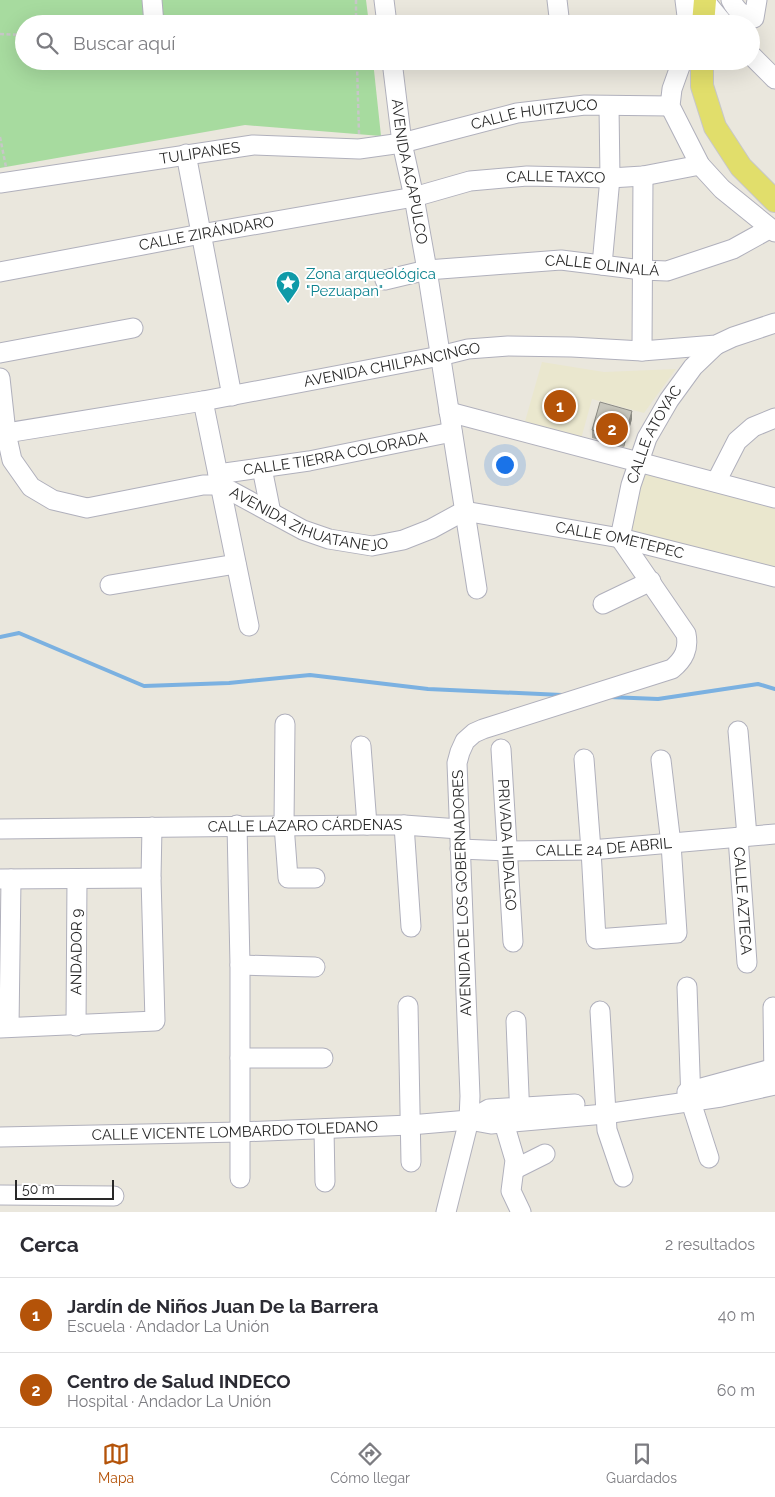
<!DOCTYPE html>
<html lang="es">
<meta charset="utf-8">
<style>
body{margin:0;font-family:Raleway,sans-serif;background:#f7f7f7;color:#2b2b33}
.scale{position:absolute;left:15px;bottom:12px;width:99px;box-sizing:border-box;padding-left:5px;border:2px solid #292929;border-top:0;font-size:14px;line-height:18px;white-space:nowrap;color:#292929;-webkit-text-stroke:4px #fff;paint-order:stroke}
.you{position:absolute;left:504px;top:464px;width:18px;height:18px;margin:-12px;border:4px solid #fff;border-radius:50%;background:#1a73e8;box-shadow:0 0 0 8px #1a73e833}
.badge{display:grid;place-items:center;width:32px;height:32px;border-radius:50%;background:#b45309;color:#fff;font-size:16px;font-weight:700}
.pin{position:absolute;translate:-50% -50%;border:2px solid #fff;box-shadow:0 1px 5px #0006}
.list{margin:0;padding:0;list-style:none}
h2{display:flex;justify-content:space-between;align-items:center;height:65px;margin:0;padding:0 20px;font-size:21px}
h2 small{font-size:16px;font-weight:400;color:#7c7c81}
.list li{display:grid;grid-template-columns:32px 1fr auto;gap:15px;align-items:center;box-sizing:border-box;height:75px;padding:0 20px;border-top:1px solid #e1e1e2}
.list b{display:block;font-size:19px;white-space:nowrap}
.list p{margin:0;font-size:16px;white-space:nowrap;color:#7c7c81}
.list em{font-size:16px;font-style:normal;color:#7c7c81}
.icon{flex:none;width:28px;height:28px;fill:none;stroke:currentColor;stroke-width:2;stroke-linecap:round;stroke-linejoin:round}
.map{position:relative;flex:none;width:775px;height:1212px;overflow:hidden}
.search{position:absolute;background:#fff;box-shadow:0 5px 20px #0002;left:15px;right:15px;top:15px;height:55px;display:flex;align-items:center;gap:12px;box-sizing:border-box;padding:0 18px;border-radius:28px;color:#7c7c81;font-size:19px}
.sheet{height:215px;background:#fff}
nav{display:flex;justify-content:space-around;align-items:center;box-sizing:border-box;height:70px;border-top:1px solid #e1e1e2;background:#fff;font-size:14px;color:#7c7c81}
nav a{display:grid;justify-items:center;gap:2px}
nav .on{color:#b45309}
.map>svg:first-child{display:block}
.education{fill:#eae7ce}
.green{fill:#a7db9f}
.lines{fill:none;stroke-linecap:round;stroke-linejoin:round}
.stream{stroke:#7bb1e1;stroke-width:4}
.minor-casing{stroke:#b0b0bc;stroke-width:21}
.major-casing{stroke:#c7c7c7;stroke-width:24}
.path{stroke:#c7c7c7;stroke-width:2.5;stroke-dasharray:4 2.5;stroke-linecap:butt}
.minor{stroke:#fff;stroke-width:19}
.major{stroke:#e1de6b;stroke-width:22}
.wall{fill:#aaa9a1}
.shaded-wall{fill:#8b8a83}
.building{fill:#c6c5bb;stroke:#8b8a83}
.labels{text-anchor:middle;dominant-baseline:central;stroke-width:4;stroke-linejoin:round;paint-order:stroke}
.street-label{font-size:15px;fill:#292929;stroke:#fff}
.culture-label{font-size:15px;fill:#0d838f;stroke:#fff;text-anchor:start}
</style>
<div class="map">
<svg width="775" height="1212" viewBox="0 0 775 1212">
<rect width="100%" height="100%" fill="#eae7dd"/>
<path class="education" d="M542,362L604,372L676,369L644,413L592,399L581,439L524,425Z
M641,472L775,505V572L626,536Z"/>
<path class="green" d="M0,0H366L369,24H24V61H373L381,136L245,125L0,168Z"/>
<g class="lines">
<path class="stream" d="M0,637L19,633L144,686L229,683L310,675L428,689L562,695
M609,697L658,699L758,684L775,689"/>
<defs>
<g id="minor">
<path d="M152,0L154,24"/>
<path d="M384,0L387,24"/>
<path d="M557,0L559,17"/>
<path d="M685,0L688,24"/>
<path d="M731,0C736,10 742,16 754,18L757,0"/>
<path d="M705,1L724,24"/>
<path d="M751,55L775,79"/>
<path id="s1" d="M392,61L402,143L414,197L427,270L477,589"/>
<path d="M682,61L672,89L670,106L700,165L722,189L775,232"/>
<path d="M186,154L232,396"/>
<path id="s2" d="M0,183L253,145L359,149L402,143L517,113L585,105L670,106"/>
<path d="M602,265L610,178L609,106"/>
<path id="s3" d="M0,272L201,234L414,197L470,181L527,176L610,178L643,176L700,165"/>
<path id="s4" d="M385,280L427,270L561,260L642,270L667,271L733,249L769,229"/>
<path d="M642,351L643,176"/>
<path d="M0,353L133,328"/>
<path id="s5" d="M0,378L6,433L12,460L31,487L53,500L87,508L203,485H220L303,530L329,539L372,546L403,540L431,529L464,511L620,538L775,577"/>
<path d="M203,401L249,626"/>
<path d="M449,412L775,498"/>
<path id="s6" d="M0,434L203,401L440,356L468,349L508,346L572,347L642,351L716,345L733,337L775,323"/>
<path d="M262,468L271,513"/>
<path id="s7" d="M218,474L309,461L452,432"/>
<path d="M716,482L737,441L753,427L775,418"/>
<path d="M110,585L236,564"/>
<path d="M603,604L651,581"/>
<path d="M285,724L284,825L288,878H315"/>
<path d="M738,731L747,836"/>
<path d="M361,746L367,825"/>
<path id="s8" d="M501,749L513,942"/>
<path d="M584,759L591,850L596,939L677,933L671,844L661,760"/>
<path d="M237,825L240,965V1178"/>
<path d="M404,825L411,927"/>
<path id="s9" d="M0,829L367,825H404L459,829"/>
<path id="s10" d="M738,837L747,963"/>
<path id="s11" d="M460,849L508,851L591,850L775,834"/>
<path d="M0,879L151,878"/>
<path d="M240,965L315,967"/>
<path d="M687,987L691,1102L709,1158"/>
<path d="M408,1006L411,1162"/>
<path d="M773,1007L774,1081"/>
<path d="M600,1011L607,1130L623,1177"/>
<path d="M516,1021L520,1119"/>
<path id="s12" d="M76,1026L77,879"/>
<path d="M9,1027L11,879"/>
<path d="M0,1028L155,1021L151,878L152,827"/>
<path d="M240,1058H323"/>
<path d="M687,1092L775,1068"/>
<path d="M469,1120L489,1109L575,1104"/>
<path d="M504,1123L515,1160L511,1191L521,1212"/>
<path d="M324,1129L325,1182"/>
<path id="s13" d="M0,1137L240,1132L410,1125L469,1120L491,1124L605,1114L721,1097L775,1085"/>
<path d="M515,1169L545,1154"/>
<path d="M0,1195L114,1196"/>
<path id="s14" d="M446,1212L469,1120L470,1096L457,763L460,752L465,741L474,733L483,729L672,669C684,659 689,649 686,634L620,538L631,485L647,438L669,400L693,367L716,345"/>
</g>
<path id="major" d="M703,24L705,0
M702,61V86L715,127L741,167L775,201"/>
</defs>
<use href="#minor" class="minor-casing"/>
<use href="#major" class="major-casing"/>
<path class="path" d="M356,0V24
M0,34L24,35
M327,61L357,65V61
M357,65L359,134
M0,137L6,167"/>
<use href="#minor" class="minor"/>
<use href="#major" class="major"/>
</g>
<path class="wall" d="M632,419L624,447L592,438V430Z"/>
<path class="shaded-wall" d="M632,411V419L624,447V438Z"/>
<path class="building" d="M600,402L632,411L624,438L592,430Z"/>
<defs>
<symbol id="sight-pin" viewBox="-11 -11 22 30"><path d="M0 17L-7.5 6A9.5 9.5 0 1 1 7.5 6Z" fill="#0f9aa8" stroke="#fff"/><path d="M0-6L1.8-2.2L6-1.7L2.9 1.2L3.7 5.4L0 3.3L-3.7 5.4L-2.9 1.2L-6-1.7L-1.8-2.2Z" fill="#fff"/></symbol>
</defs>
<g fill-rule="evenodd">
<use href="#sight-pin" x="274" y="269" width="28" height="38"/>
</g>
<g class="labels">
<g class="street-label">
<text stroke="none"><textPath href="#s2" startOffset="541">CALLE HUITZUCO</textPath></text>
<text stroke="none"><textPath href="#s2" startOffset="202">TULIPANES</textPath></text>
<text stroke="none"><textPath href="#s1" startOffset="112">AVENIDA ACAPULCO</textPath></text>
<text stroke="none"><textPath href="#s3" startOffset="565">CALLE TAXCO</textPath></text>
<text stroke="none"><textPath href="#s3" startOffset="210">CALLE ZIRÁNDARO</textPath></text>
<text stroke="none"><textPath href="#s4" startOffset="219">CALLE OLINALÁ</textPath></text>
<text stroke="none"><textPath href="#s6" startOffset="398">AVENIDA CHILPANCINGO</textPath></text>
<text stroke="none"><textPath href="#s14" startOffset="962">CALLE ATOYAC</textPath></text>
<text stroke="none"><textPath href="#s7" startOffset="119">CALLE TIERRA COLORADA</textPath></text>
<text stroke="none"><textPath href="#s5" startOffset="409">AVENIDA ZIHUATANEJO</textPath></text>
<text stroke="none"><textPath href="#s5" startOffset="735">CALLE OMETEPEC</textPath></text>
<text stroke="none"><textPath href="#s9" startOffset="305">CALLE LÁZARO CÁRDENAS</textPath></text>
<text stroke="none"><textPath href="#s8" startOffset="96">PRIVADA HIDALGO</textPath></text>
<text stroke="none"><textPath href="#s11" startOffset="144">CALLE 24 DE ABRIL</textPath></text>
<text transform="translate(462 893) rotate(-92)">AVENIDA DE LOS GOBERNADORES</text>
<text stroke="none"><textPath href="#s10" startOffset="64">CALLE AZTECA</textPath></text>
<text stroke="none"><textPath href="#s12" startOffset="74">ANDADOR 9</textPath></text>
<text stroke="none"><textPath href="#s13" startOffset="235">CALLE VICENTE LOMBARDO TOLEDANO</textPath></text>
</g>
<g class="culture-label">
<text x="306" y="274">Zona arqueológica<tspan x="306" dy="17">"Pezuapan"</tspan></text>
</g>
</g>
</svg>
<div class="scale">50 m</div>
<div class="you"></div>
<div class="pin badge" style="left:560px;top:406px">1</div>
<div class="pin badge" style="left:612px;top:429px">2</div>
<div class="search"><svg class="icon" aria-label="search" viewBox="0 0 24 24"><circle cx="10" cy="10" r="6"/><path d="M15 15l6 6"/></svg>Buscar aquí</div>
</div>
<section class="sheet">
<h2>Cerca<small>2 resultados</small></h2>
<ul class="list">
<li><span class="badge">1</span><div><b>Jardín de Niños Juan De la Barrera</b><p>Escuela · Andador La Unión</p></div><em>40 m</em></li>
<li><span class="badge">2</span><div><b>Centro de Salud INDECO</b><p>Hospital · Andador La Unión</p></div><em>60 m</em></li>
</ul>
</section>
<nav>
<a class="on"><svg class="icon" aria-label="map" viewBox="0 0 24 24"><path d="M3 6l6-2 6 2 6-2v14l-6 2-6-2-6 2zM9 4v14M15 6v14"/></svg>Mapa</a>
<a><svg class="icon" aria-label="directions" viewBox="0 0 24 24"><path d="M12 3l9 9-9 9-9-9zM9 14v-3h6M13 9l2 2-2 2"/></svg>Cómo llegar</a>
<a><svg class="icon" aria-label="saved" viewBox="0 0 24 24"><path d="M7 4h10v16l-5-4-5 4z"/></svg>Guardados</a>
</nav>
